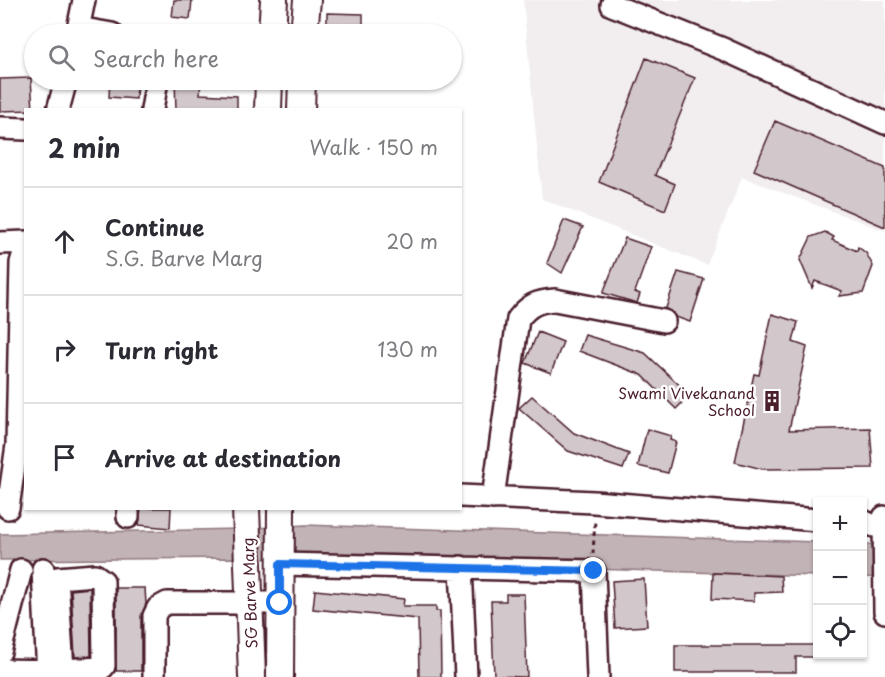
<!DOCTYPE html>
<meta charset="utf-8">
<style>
body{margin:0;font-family:"Playpen Sans",sans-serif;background:#f2f2f3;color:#2b2b33}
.controls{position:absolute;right:18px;bottom:18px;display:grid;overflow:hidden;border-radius:0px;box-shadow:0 2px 4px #0004}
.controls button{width:54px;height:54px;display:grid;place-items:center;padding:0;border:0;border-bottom:2px solid #e1e1e2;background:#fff;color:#2b2b33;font:30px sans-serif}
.stop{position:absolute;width:18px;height:18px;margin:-14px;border:4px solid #1a73e8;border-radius:50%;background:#fff}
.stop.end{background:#1a73e8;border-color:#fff;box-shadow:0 2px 6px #0008}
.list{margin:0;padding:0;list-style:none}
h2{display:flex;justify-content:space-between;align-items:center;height:78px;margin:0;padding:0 24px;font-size:26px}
h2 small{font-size:20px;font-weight:400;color:#7c7c81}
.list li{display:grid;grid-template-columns:39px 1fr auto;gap:18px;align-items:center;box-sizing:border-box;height:108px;padding:0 24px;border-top:2px solid #e1e1e2}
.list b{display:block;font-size:22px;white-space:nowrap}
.list p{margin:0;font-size:20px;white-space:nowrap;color:#7c7c81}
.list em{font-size:20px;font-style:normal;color:#7c7c81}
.icon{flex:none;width:33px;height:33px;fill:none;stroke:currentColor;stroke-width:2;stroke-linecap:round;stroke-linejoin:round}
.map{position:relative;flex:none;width:885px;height:677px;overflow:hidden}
.search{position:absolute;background:#fff;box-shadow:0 2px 4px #0004;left:24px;top:24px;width:438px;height:66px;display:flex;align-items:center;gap:15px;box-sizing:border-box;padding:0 21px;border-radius:33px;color:#7c7c81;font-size:22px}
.panel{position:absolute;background:#fff;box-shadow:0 2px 4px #0004;left:24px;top:108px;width:438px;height:402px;border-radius:0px}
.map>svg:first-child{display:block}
.built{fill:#f2eeef}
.water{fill:#c1b3b6;stroke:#91787e;stroke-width:1.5}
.building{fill:#d2c7cb;stroke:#4a1f2b;stroke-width:1.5}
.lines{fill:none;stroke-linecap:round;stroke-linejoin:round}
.minor-casing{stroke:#4a1f2b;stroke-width:26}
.major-casing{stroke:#4a1f2b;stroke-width:30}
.path{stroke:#4a1f2b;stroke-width:3;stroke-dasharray:4.5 4.5;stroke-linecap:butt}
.minor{stroke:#fff;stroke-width:21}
.major{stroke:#fff;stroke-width:26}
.route{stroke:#1a73e8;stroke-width:8}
.labels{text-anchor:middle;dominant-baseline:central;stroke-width:5;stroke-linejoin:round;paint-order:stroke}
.poi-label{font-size:15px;fill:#4a1f2b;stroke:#fff;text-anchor:end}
.street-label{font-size:15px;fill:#4a1f2b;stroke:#fff}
</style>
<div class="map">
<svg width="885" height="677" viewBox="0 0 885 677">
<rect width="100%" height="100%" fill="#fff"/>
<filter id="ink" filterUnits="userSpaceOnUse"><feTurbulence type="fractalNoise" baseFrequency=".0167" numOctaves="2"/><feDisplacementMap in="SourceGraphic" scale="12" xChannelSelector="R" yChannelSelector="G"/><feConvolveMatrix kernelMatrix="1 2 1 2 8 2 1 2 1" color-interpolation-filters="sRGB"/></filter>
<g filter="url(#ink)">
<path class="built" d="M523,0H885V231L742,177L707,265L542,199Z"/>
<path class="water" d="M305,525L818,542L817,576L239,558L0,560V534L239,529Z
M863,544L885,545V578L863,577Z"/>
<path class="building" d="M174,0H192L190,19L172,17Z
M327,13L363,14V34H327Z
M646,58L695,78L655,175L675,184L665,210L599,182Z
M31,78L33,110L0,111V79Z
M110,80H137L136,99L109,97Z
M175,80H201L200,94L237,96V110H176Z
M775,121L885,168V227L754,170Z
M564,220L583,227L562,273L547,263Z
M825,232L834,237L832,240L857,251L858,247L866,253L873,266L863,293L839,296L842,291L815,281L812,288L800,260L811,237Z
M625,238L651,247L635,292L640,294L637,303L603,293Z
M678,272L704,279L690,322L676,317L666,308Z
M772,314L798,322L793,342L807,347L789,430L870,428L873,468L762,469L735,462L754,374L759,375Z
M538,332L563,342L551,373L525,363Z
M585,335L645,353L690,395L676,409L642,375L579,351Z
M532,396L574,433L629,454L623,469L568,451L519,408Z
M647,429L671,436L670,440L676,442L668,473L638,466Z
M141,508H171L170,528L139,525Z
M713,573L781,576L782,592L754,593V601L712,599Z
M644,579L647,626L615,628L612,581Z
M90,588L91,656L75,657L71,590Z
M116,588H145L146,604L141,616V671H116Z
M315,590L404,599L403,606H436V611H440L441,677H419L418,619L313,609Z
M506,594H524L527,677L494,676L491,601H506Z
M675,645H818V657H796V672H675Z"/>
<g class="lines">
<defs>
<path id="minor" d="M612,5L723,49L885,123
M78,28L112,34
M77,34L84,0
M58,110L66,80
M152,110L157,80
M0,128L26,129
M0,243L26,242
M460,496L594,502L818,520
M493,498L518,319C529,305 537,301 555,300L664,321
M8,508L17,445L21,263L26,246
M128,517V508
M884,517L885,612
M863,521L874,526H885
M280,564L594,571L598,677
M461,567L466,677
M43,569L48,677
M0,652L21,570
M0,670C34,671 68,670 102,668L104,666L103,581L95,575L57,578L63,670
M154,677V616L158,608L167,603H280"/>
<path id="major" d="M272,34L274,0
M304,34L307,0
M268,110L269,80
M301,110L302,80
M246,508L252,677
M280,677L281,508"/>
</defs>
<use href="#minor" class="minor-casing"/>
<use href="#major" class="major-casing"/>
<path class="path" d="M593,554L595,519"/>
<use href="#minor" class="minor"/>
<use href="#major" class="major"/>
</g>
</g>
<g class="lines" filter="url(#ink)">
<path class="route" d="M280,603V564L594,571"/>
</g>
<defs>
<symbol id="building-bare" viewBox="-9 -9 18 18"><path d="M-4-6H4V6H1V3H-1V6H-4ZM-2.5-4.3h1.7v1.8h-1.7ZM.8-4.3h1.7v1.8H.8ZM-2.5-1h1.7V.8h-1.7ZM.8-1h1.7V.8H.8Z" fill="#4a1f2b" stroke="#fff" stroke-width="2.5" paint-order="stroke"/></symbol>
</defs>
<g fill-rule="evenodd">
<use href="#building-bare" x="757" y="386" width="30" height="30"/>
</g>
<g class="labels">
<g class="poi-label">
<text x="755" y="392">Swami Vivekanand<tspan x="755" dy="17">School</tspan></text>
</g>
<g class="street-label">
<text transform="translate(249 593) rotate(-92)">SG Barve Marg</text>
</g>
</g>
</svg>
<div class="controls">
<button>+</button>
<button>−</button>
<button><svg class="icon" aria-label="locate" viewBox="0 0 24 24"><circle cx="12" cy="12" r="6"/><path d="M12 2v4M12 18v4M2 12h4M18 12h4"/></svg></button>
</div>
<div class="stop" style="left:280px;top:603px"></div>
<div class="stop end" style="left:594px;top:571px"></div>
<div class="search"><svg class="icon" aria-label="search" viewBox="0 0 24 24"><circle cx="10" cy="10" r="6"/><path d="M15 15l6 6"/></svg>Search here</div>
<section class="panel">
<h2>2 min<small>Walk · 150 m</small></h2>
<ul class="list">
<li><svg class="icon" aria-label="ahead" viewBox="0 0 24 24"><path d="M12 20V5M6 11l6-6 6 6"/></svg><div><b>Continue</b><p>S.G. Barve Marg</p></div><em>20 m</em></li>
<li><svg class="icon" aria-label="right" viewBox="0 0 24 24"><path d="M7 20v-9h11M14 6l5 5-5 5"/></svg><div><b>Turn right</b></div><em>130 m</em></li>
<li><svg class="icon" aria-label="arrive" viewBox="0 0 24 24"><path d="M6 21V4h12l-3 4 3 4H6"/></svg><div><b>Arrive at destination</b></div></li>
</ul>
</section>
</div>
